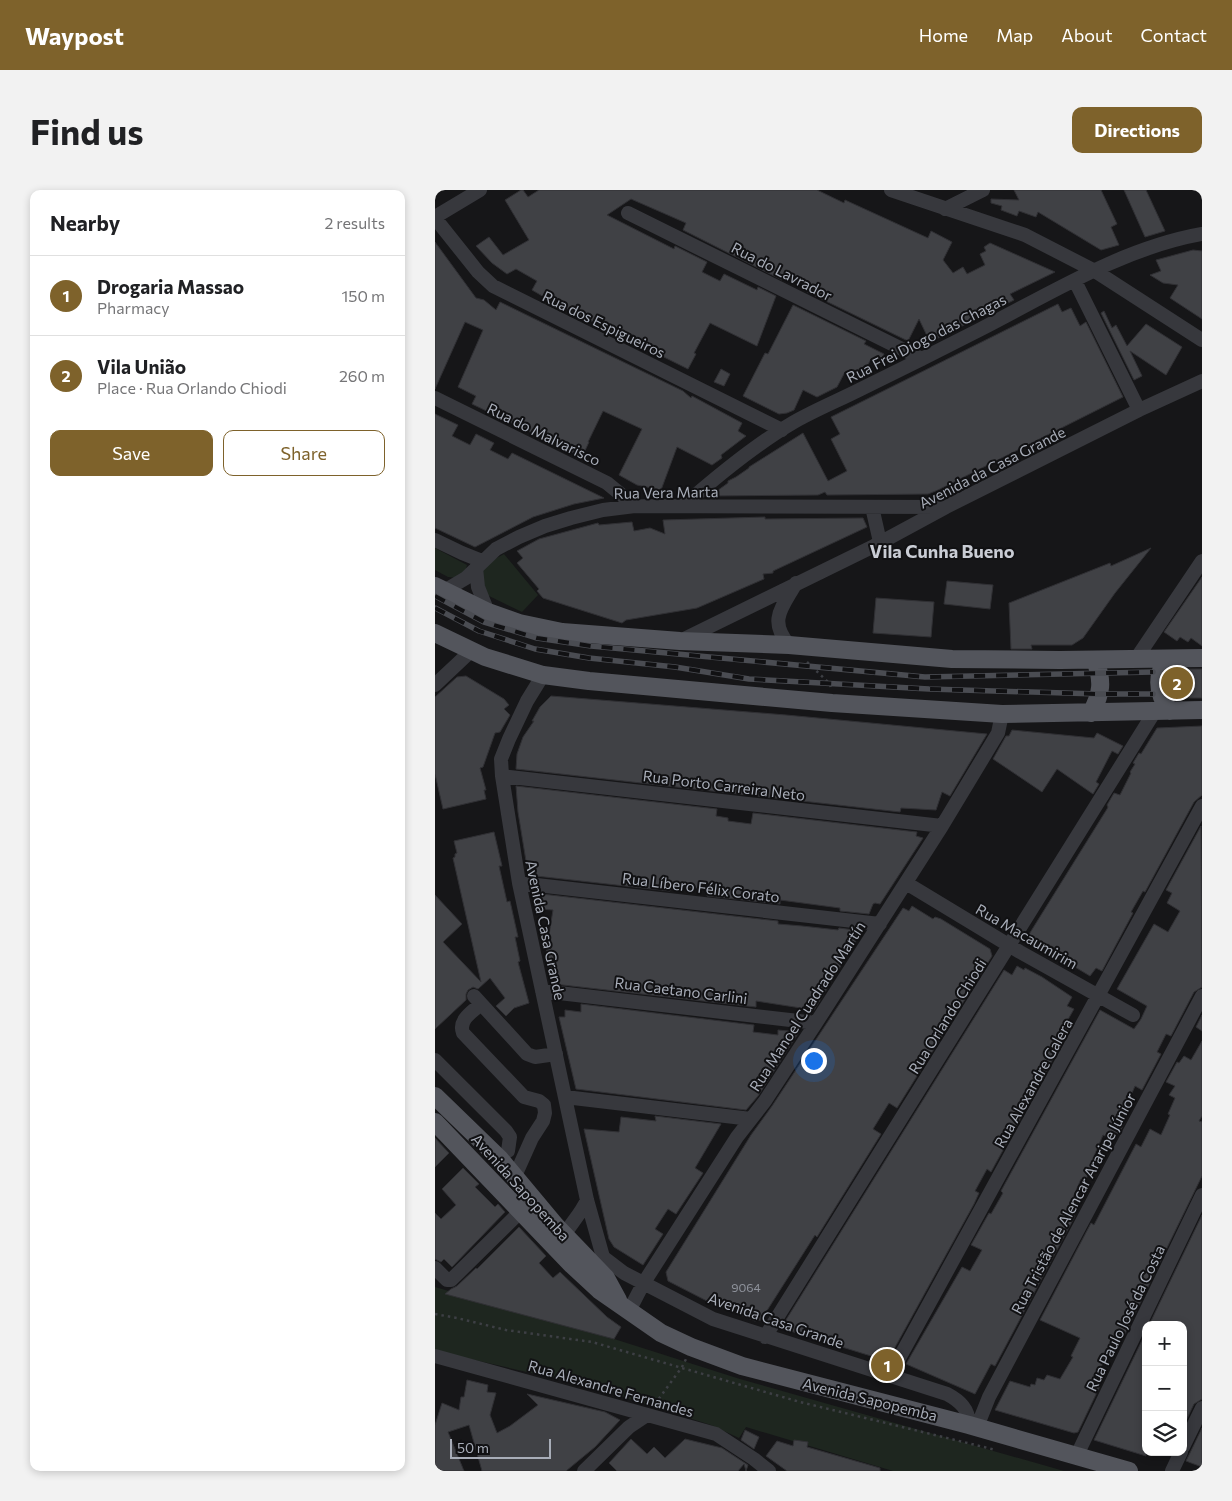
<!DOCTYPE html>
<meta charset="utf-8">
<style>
body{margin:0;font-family:Commissioner,sans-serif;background:#f2f2f2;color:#202124}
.controls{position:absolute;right:15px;bottom:15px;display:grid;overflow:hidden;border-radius:10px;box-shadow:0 2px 8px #0003}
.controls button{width:45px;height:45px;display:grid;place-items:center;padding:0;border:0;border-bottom:1px solid #e0e0e0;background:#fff;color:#202124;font:25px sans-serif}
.scale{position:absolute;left:15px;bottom:12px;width:101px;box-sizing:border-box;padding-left:5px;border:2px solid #a8adb8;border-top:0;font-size:14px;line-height:18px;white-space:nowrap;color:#a8adb8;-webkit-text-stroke:4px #111113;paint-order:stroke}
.you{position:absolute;left:378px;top:870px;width:18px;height:18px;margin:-12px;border:4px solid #fff;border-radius:50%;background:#1a73e8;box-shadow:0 0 0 8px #1a73e833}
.badge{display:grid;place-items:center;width:32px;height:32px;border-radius:50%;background:#7e622b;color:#fff;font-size:16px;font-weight:700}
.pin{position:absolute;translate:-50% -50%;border:2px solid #fff;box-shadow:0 1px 5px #0006}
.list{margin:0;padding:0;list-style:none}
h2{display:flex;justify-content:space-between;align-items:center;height:65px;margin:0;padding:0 20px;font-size:21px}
h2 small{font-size:16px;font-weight:400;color:#757577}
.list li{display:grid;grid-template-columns:32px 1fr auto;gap:15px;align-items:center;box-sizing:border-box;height:80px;padding:0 20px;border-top:1px solid #e0e0e0}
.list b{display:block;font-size:19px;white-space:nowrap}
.list p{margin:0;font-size:16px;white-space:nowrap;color:#757577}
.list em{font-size:16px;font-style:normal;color:#757577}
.actions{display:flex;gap:10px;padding:15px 20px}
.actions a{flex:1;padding:11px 0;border:1px solid #7e622b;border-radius:10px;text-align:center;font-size:18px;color:#7e622b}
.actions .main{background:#7e622b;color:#fff}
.icon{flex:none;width:28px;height:28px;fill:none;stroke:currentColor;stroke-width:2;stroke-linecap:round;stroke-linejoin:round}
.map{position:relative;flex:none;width:767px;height:1281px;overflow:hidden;border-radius:10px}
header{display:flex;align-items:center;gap:30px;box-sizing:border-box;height:70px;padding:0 25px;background:#7e622b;color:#fff}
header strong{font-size:24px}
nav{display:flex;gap:28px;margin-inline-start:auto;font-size:18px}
.intro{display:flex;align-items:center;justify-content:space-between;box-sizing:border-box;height:120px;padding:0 30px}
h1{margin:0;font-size:35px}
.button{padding:12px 22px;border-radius:10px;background:#7e622b;color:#fff;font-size:18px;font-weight:700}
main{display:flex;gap:30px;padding:0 30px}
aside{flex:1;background:#fff;border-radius:10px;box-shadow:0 2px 8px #0003}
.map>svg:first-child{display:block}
.green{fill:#1e261f}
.building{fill:#404145;stroke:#303034}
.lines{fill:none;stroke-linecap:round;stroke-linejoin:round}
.path{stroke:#3d3f44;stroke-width:2.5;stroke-dasharray:2.5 4;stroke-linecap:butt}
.minor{stroke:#37383d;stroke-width:14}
.major{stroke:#53555c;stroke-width:18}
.rail-casing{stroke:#4a4c52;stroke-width:5.5}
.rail{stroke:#111113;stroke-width:4;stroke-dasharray:11;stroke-linecap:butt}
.labels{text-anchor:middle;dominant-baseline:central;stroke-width:4;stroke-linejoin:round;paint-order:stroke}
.number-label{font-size:12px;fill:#8e929b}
.street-label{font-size:15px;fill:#a8adb8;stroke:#111113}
.quarter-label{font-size:18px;font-weight:bold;fill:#c9ccd4;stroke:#111113}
</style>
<header>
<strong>Waypost</strong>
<nav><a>Home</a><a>Map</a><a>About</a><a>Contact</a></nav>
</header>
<div class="intro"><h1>Find us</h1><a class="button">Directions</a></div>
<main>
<aside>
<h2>Nearby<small>2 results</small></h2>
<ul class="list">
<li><span class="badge">1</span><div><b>Drogaria Massao</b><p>Pharmacy</p></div><em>150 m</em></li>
<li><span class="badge">2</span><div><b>Vila União</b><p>Place · Rua Orlando Chiodi</p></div><em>260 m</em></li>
</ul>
<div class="actions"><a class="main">Save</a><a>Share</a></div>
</aside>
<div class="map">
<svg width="767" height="1281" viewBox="0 0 767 1281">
<rect width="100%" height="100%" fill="#161618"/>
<path class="green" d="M0,358L32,375L31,379L23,388L13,387L0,380Z
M69,364L103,405L87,422L50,404L46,382L56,371Z
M0,1097L154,1141L305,1189L629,1281H458L311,1237L304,1248L276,1235L149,1195L0,1161Z"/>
<path class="building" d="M86,0H88L93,7L104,0H382L409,13L410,10L493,48L496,41L517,52L508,70L518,83L528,77L532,84L550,75L545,64L551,61L549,57L555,53L620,82L575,104L579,110L495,152L484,129L473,151L366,99L369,92L350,82L347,90L248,40L251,33L196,9L172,25L239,59L240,56L272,72L267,82L285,91L289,84L322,100L323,97L341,106L322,156L275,133L259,163L261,164L253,179L116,111L97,100L102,91L81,79L72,84L57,73L41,56L54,47L68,65L94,50L70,10Z
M579,0H666L682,34L676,37L684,55L666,60L603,22L601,27L584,21L582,26L566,20L567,16L556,13V9L584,10Z
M689,0H711L730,41L710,47Z
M0,52L41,108L49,110L61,120L65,112L248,201L256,208L257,206L307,233L303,241L311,246L286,265L287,268L277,275L242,257L226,300L202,295L184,285L207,239L168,221L153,252H154L147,267L37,214L41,206L23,197L48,140L30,132L0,199Z
M758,60L767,61V129L735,108L743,95L728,93L715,85L726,81L721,70Z
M623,114L627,122L636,118L645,136L651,132L688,207L503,300L493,304L392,305L390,302L383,305L275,306L293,293V291L301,287L314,278V277L368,243L393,291L412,281L396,249L405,244L396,227Z
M358,115L431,151L429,154L449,164L445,172L436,169L431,178L425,180L423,183L419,180L416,185L410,182L402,197L382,207L368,200L359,220L352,223L344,224L308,206L330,163L333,164Z
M669,121L677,138L681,135L692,156L711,134L747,157L731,185L695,161L707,186L699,190L666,123Z
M286,179L295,184L289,196L279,192Z
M0,224L23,235L17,246L35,255L41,244L59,253L55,260L73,269L77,263L169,308L139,314L98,327L40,357L0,338Z
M330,327V329L428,328L432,337L338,381V383L328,384L329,389L262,418L191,430L187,433L108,408L102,401L104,399L82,373L88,368L82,361L104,349L163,333L164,335L197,332L199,341L215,338L230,344L228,330Z
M716,358L680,403L648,448L637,455H596L597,459H576L574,413L675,373L676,376Z
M767,387V456L756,448L753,452L745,447L742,451L729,442Z
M512,391L558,395L555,419L509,414Z
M441,408L499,412L496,447L438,443Z
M738,479H767V508H739L735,495Z
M31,486L69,509L74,515L69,519L75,525L65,542L60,543L48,577L45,578L51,600H49L51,609L8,619L0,584V507L22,487Z
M116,506L351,525L552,544L515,606L507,602L501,620L466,618L465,622L81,579L82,564L88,547L99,531H97L105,517Z
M767,536V605L759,612L710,702L708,701L696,722L698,723L667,781L661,778L655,786L630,771L633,766L613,754L611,757L593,746L672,619L673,617L672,615L679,603L685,605L696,583L695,582L700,574L698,573L704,563L706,564L722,538Z
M577,540L659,548L662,543L688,556L683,564L677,561L661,592L664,594L658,604L622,579L607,602L558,569L571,546H574Z
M81,596L282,619L281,626L293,628V631L316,634L318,623L482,642L481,646L488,648L445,714L440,713L438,714L434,724L405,721V718L345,710V714L272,706L273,699L236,696L235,701L101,686L102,672L91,671L83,622Z
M766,636L767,797L759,802L736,846L731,844L722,862L726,864L707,900L700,896L685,931L689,933L684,944L676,941L673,947L668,945L659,966L664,968L659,977L657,976L650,991L646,989L636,1012L643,1015L638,1025L640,1026L560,1176L556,1174L540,1204L471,1174L527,1077L535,1081L547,1060L536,1055L554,1023L556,1024L568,1003L566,1001L665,820L699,839L706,829L712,816L682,799L719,734L733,742L745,721L732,713L737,703L731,700Z
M59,642L67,676H64L72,712L75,711L83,747H80L85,771L83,772L94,813L79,818L71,826L61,816L70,808L55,788L43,799L38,797L33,800L31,804V810L0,839V705L27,734L8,752L46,792L18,668L20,667V664L22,663L19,651Z
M98,703L343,731V734L367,736L403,740L404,738L427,741L379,820L321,811V817L119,794L111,764L118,720L105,719L106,712L99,711Z
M477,716L498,729L500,727L506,729L555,759L557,766L462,918L454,913L438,939L446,944L382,1047L380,1045L326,1130L320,1131L272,1111L233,1091L231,1082L316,945L337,916L468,718L474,721Z
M582,776L589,780L590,778L607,787L637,807L632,816L639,819L631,833L636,836L556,982L552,979L540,1001L544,1003L539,1014L453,1170H449L349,1139V1133L569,780L577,785Z
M146,814L319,835L318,842L343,845V840L364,842L323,906L311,920L141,899L124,827H130V820L146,822Z
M767,825V841L761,837Z
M767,851V926L764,931L767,932V986L688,1148L682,1145L658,1193L665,1196L643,1242L639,1243L560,1220L575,1191L595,1197L596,1194L600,1195L602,1188L609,1190L612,1185L625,1189L638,1167L636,1166L645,1148L605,1130L656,1033L659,1035L701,954L706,957L715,939L726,945L735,925L733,924L740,908L734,905L740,896L731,892L742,872L744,873L749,866L756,870Z
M220,926L286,934L260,978L268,983L241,1024L233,1019L220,1039L228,1044L208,1075L179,1057L174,1049L149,939L184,942L186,927L221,931Z
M0,948L14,963L0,977Z
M28,978L44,994L40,997L60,1017L63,1014L70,1022L17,1077L9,1069L6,1072L0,1069V1023L6,1029L21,1015L7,999Z
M767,1025V1209L759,1214L748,1237V1135H714Z
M84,1037L111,1066L104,1073L118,1088L125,1082L172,1127L186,1137L179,1149L10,1104L16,1099L22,1096L41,1078L42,1079Z
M711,1142V1266L659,1250Z
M32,1190L53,1195L52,1202L61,1203L55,1225L62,1243L75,1236L103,1215L92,1204L170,1222L185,1230L160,1257L131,1281H47L34,1235L13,1242L29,1281H0V1235L7,1213L24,1220L26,1207H29Z
M767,1238V1277L751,1271Z
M310,1240L324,1247L319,1259L306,1250Z
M196,1249L212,1264L219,1257L230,1268L250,1249L287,1258L313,1275L311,1281L309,1274L303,1281H182L174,1273Z
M359,1250L373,1252L372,1257L445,1278V1281H352L331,1266L342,1251L358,1256Z"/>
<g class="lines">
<path class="path" d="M372,472L395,494L396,499
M0,1124L22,1128L71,1140L157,1152L365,1212L561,1260
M220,1214L247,1177L251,1169"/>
<path class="minor" d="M456,0L590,45L660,81L767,150
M510,19L548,0
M193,23L487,169
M0,27L45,0
M0,28L43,82L58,96L347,240
M640,91L704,220
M0,208L172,293L200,316
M248,316C281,287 321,254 359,232C380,220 402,211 424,200C465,180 505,160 546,139C616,103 688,58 767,44
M437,317L445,352
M0,350L27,363L47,371
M41,378L43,397L53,422
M9,401L31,388L61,359L84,347L110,336L136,328L168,320L200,316L508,317
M245,451L439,356L511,317L704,220L767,191
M354,455C333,430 347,418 361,393
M701,469L767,371
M108,485L92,511L74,549L66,569L67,586L84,693L152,1010L168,1067L171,1088
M0,495L36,461
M67,586L507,636
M84,693L445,734
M471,693L585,762L698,825
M107,801L381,833
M39,806L92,864L100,867L121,864
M46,814C37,822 23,830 28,843L89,907L104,911L109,915L110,923L108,931L97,948L80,986
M0,870L71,941L75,947L73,961
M130,907L316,929
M125,1053C132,1037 145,1026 152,1010
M168,1067L189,1083L278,1129L512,1204C525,1211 534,1219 534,1235
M0,1078L12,1090H16L85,1022
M194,1121L208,1094L302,947L330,911L381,833L507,636L563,543L567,524
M330,1147L720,521
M0,1166L281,1244L319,1269L334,1281
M455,1185L767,616
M542,1237L554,1207L767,806
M748,1257L767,1218
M642,1265L767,1005
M149,1281L194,1237L212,1225
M737,1281L746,1262"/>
<path class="major" d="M0,396L53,422L84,433L127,442L245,451L354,455L517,469L625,470L767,468
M0,443L50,467L108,485L154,491L397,513L567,524L767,520
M731,469C721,487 722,504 735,521
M656,523C667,503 668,491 660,470
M0,906L65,969L121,1036L171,1088L183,1110
M0,932L137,1075L164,1100L226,1143L256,1157L307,1176L534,1235L694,1281"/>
<defs>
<path id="rail" d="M0,406L49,432L102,448L156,456L490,487L718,482
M0,418L44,441L100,459L154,468L240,477L314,489L494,499L663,504H718"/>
</defs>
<use href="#rail" class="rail-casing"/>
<use href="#rail" class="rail"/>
</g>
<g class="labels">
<g class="number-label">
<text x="311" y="1097">9064</text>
</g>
<g class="street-label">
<text transform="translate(347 81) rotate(27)">Rua do Lavrador</text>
<text transform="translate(169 134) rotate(26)">Rua dos Espigueiros</text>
<text transform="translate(491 148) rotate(-27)">Rua Frei Diogo das Chagas</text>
<text transform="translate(109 244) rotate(26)">Rua do Malvarisco</text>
<text transform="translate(557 277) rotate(-27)">Avenida da Casa Grande</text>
<text transform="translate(231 302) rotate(-1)">Rua Vera Marta</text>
<text transform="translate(289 595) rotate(7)">Rua Porto Carreira Neto</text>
<text transform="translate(266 697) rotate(7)">Rua Líbero Félix Corato</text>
<text transform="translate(111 740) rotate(78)">Avenida Casa Grande</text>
<text transform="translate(592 746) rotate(30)">Rua Macaumirim</text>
<text transform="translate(246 800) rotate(7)">Rua Caetano Carlini</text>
<text transform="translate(372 816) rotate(-57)">Rua Manoel Cuadrado Martín</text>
<text transform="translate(512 826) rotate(-58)">Rua Orlando Chiodi</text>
<text transform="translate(598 893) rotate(-61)">Rua Alexandre Galera</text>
<text transform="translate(86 997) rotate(48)">Avenida Sapopemba</text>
<text transform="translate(638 1013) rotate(-62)">Rua Tristão de Alencar Araripe Júnior</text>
<text transform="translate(690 1128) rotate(-64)">Rua Paulo José da Costa</text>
<text transform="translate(341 1130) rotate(19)">Avenida Casa Grande</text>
<text transform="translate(176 1198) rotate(16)">Rua Alexandre Fernandes</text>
<text transform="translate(435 1209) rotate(14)">Avenida Sapopemba</text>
</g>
<g class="quarter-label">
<text x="507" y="361">Vila Cunha Bueno</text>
</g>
</g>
</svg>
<div class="controls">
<button>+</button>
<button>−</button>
<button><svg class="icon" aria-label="layers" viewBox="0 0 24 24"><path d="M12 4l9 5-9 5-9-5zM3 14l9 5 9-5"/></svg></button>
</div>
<div class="scale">50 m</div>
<div class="you"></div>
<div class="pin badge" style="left:452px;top:1175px">1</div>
<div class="pin badge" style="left:742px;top:493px">2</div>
</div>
</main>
